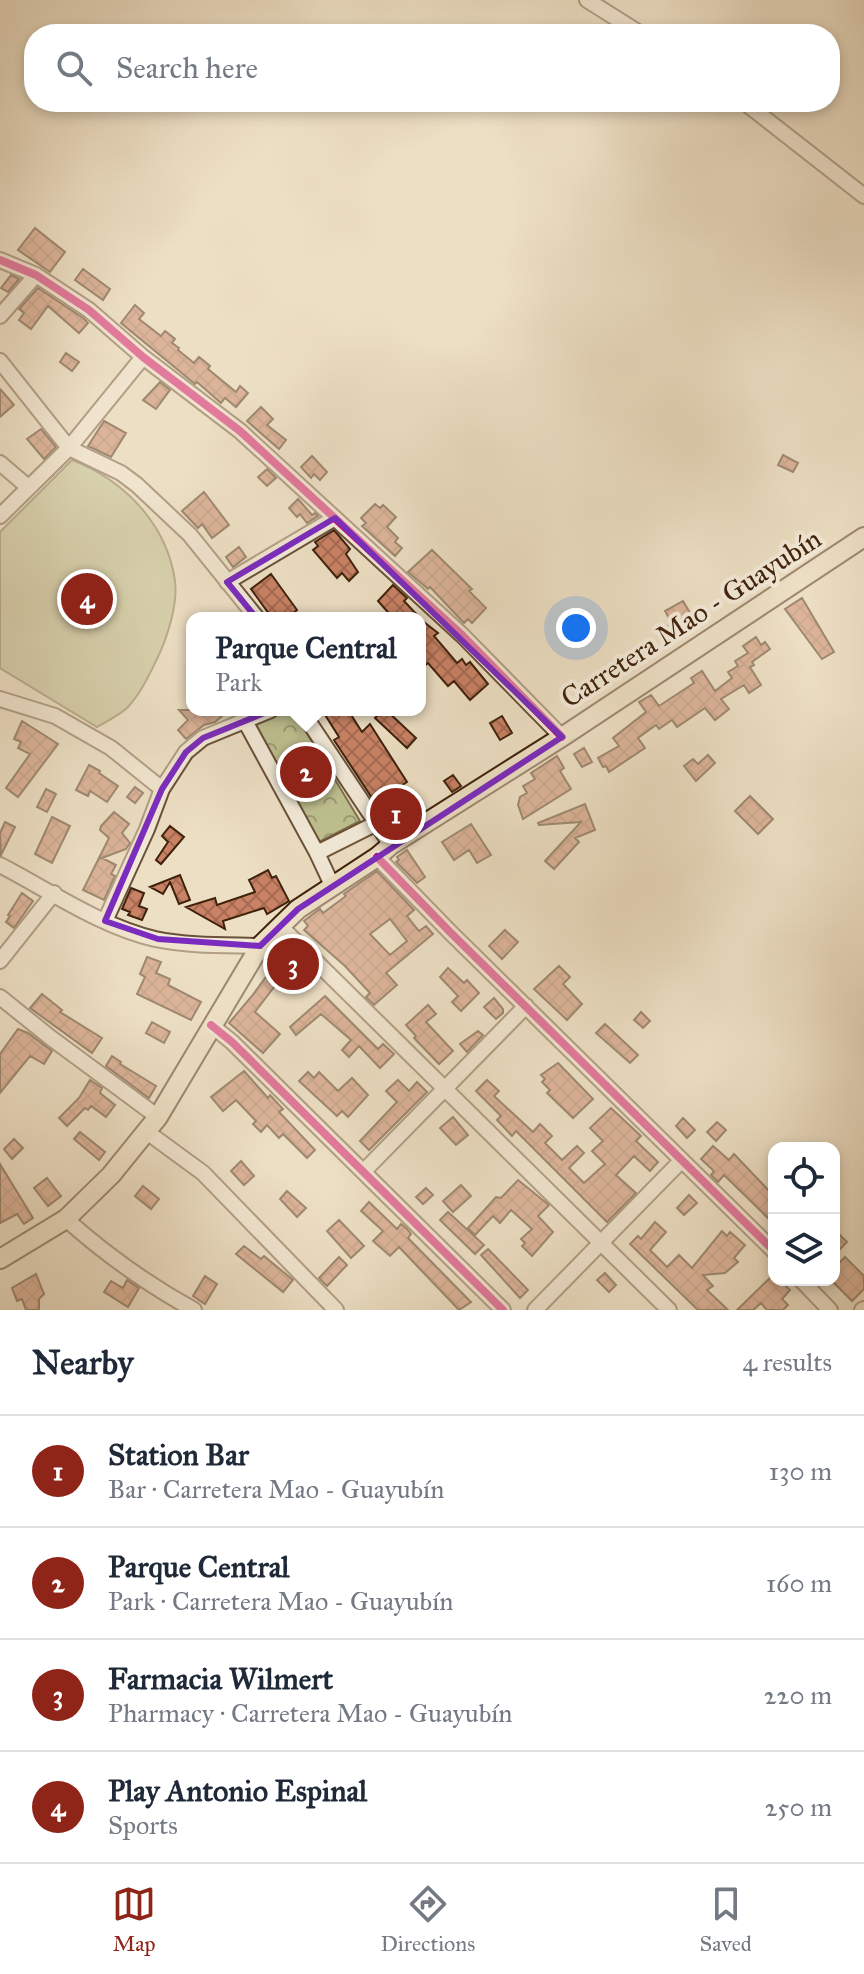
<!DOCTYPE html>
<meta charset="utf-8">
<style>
body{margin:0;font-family:"IM FELL Great Primer",serif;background:#f2f2f3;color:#1f2937}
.controls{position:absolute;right:24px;bottom:24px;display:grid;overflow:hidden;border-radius:16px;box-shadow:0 4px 12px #0003}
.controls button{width:72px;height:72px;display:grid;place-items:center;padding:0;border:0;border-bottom:2px solid #e0e1e3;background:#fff;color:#1f2937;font:40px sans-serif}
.you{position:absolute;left:576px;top:628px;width:28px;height:28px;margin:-20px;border:6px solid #fff;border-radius:50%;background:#1a73e8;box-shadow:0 0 0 12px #1a73e833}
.badge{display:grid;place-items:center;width:52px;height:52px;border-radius:50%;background:#8f2418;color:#fff;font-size:26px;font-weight:700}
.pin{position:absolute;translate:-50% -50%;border:4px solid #fff;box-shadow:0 2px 8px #0006}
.popup{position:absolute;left:186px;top:612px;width:240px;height:104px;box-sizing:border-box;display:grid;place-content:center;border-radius:16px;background:#fff;filter:drop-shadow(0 2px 6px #0005);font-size:26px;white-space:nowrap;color:#747a83}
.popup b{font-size:30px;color:#1f2937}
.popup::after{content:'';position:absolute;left:50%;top:100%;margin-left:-16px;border:16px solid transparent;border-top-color:#fff}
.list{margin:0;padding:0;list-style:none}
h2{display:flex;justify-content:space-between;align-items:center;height:104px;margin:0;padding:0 32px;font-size:34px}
h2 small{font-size:26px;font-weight:400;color:#747a83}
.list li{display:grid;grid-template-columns:52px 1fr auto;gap:24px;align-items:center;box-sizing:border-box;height:112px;padding:0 32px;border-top:2px solid #e0e1e3}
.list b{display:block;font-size:30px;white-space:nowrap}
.list p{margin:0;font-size:26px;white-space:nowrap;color:#747a83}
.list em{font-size:26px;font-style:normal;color:#747a83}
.icon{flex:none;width:44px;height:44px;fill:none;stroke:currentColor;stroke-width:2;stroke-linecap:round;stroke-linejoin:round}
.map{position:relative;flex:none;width:864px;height:1310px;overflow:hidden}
.search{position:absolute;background:#fff;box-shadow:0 4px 12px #0003;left:24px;right:24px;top:24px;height:88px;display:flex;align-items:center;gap:20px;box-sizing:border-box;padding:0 28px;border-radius:32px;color:#747a83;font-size:30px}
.sheet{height:552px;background:#fff}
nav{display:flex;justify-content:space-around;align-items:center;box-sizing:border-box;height:112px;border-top:2px solid #e0e1e3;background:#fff;font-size:22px;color:#747a83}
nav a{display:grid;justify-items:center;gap:4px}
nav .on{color:#8f2418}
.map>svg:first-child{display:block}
.forest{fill:url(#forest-crowns);stroke:#7e714e;stroke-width:2}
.garden{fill:#bec090;stroke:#7e714e;stroke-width:2}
.building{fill:url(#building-cross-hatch);stroke:#3f220b;stroke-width:2;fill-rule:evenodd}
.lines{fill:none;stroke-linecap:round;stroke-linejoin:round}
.minor-casing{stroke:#6a5139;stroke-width:18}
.major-casing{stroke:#3f220b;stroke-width:22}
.minor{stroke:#f3ead9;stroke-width:14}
.major{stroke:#eddfc4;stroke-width:18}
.cycleway-casing{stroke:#f3ead9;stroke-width:13}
.cycleway{stroke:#d6006c;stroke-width:8}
.marked{fill:none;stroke:#7b2cbf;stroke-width:6;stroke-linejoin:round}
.labels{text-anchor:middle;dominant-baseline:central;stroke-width:8;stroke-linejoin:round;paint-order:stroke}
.street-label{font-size:28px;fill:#3f220b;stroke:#f3ead9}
</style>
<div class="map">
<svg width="864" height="1310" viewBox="0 0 864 1310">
<defs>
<pattern id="forest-crowns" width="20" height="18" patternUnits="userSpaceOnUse" patternTransform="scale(2)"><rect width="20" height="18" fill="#bec090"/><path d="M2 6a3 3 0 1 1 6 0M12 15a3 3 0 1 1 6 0" fill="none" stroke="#9c9c74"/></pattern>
<pattern id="building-cross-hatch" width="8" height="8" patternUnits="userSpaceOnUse" patternTransform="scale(2)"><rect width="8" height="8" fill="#c98265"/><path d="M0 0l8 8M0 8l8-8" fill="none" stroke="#a56a51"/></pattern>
</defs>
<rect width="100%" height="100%" fill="#eddfc4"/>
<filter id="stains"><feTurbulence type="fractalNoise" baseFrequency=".0025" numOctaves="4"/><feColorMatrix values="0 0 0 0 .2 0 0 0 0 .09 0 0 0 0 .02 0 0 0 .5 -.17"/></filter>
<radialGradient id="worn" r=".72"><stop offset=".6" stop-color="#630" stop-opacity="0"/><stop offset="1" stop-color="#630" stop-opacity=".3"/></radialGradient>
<path class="forest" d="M283,710H293L360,821L319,842L255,723Z"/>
<path class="garden" d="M72,460C124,480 167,524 175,581C178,605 167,638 157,659C149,675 141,693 128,707C120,715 107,721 97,727L0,668V532Z"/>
<path class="building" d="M35,228L65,252L50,272L18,250Z
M83,269L110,289L103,300L75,280Z
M11,275L19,279L8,292L1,288Z
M38,288L83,318L88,323L79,333L48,306L31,329L19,320L24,313L19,309Z
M135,305L144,313L139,319L161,336L165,331L175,339L172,343L179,348L178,350L194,363L199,357L210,366L208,369L236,392L240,386L248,393L236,407L225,398L221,403L197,382L195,384L121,323Z
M66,353L79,362L72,371L60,362Z
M160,382L170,390L156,409L143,400Z
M0,389L14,405L0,417Z
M261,407L273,419L267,425L286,440L279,449L247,421Z
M104,421L126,433L111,457L88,446Z
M41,429L56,447L44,459L27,439Z
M783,455L798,463L793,472L778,465Z
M312,456L327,472L320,480L314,474L311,478L301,467Z
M267,469L276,478L267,486L258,477Z
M204,492L229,525L212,538L202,524L198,528L182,511Z
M298,499L312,515L315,513L318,516L307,523L300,514L297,517L289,508Z
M375,504L380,508L383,505L396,517L387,527L398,538L395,542L402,548L395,556L362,526L366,523L361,518Z
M334,530L350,549L346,554L358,572L349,581L342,573L337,578L313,550L318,546L315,542Z
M239,547L246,557L233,567L226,557Z
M432,550L472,589L469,591L486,608L472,623L468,619L464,623L430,587L428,589L408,572Z
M271,574L297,610L287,618H272L251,589Z
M393,585L407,598L404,601L420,618H393L378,601Z
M802,598L834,652L822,659L785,609Z
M683,601L696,623L672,635L667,627L672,623L665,611Z
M420,619L438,633L434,636L457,663L462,659L466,665L470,662L488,684L470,700L454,681L448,686L428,663L420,669Z
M756,637L761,645L765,642L770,649L752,662L754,665L750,667L761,685L749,693L744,685L721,699L729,709L715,720L705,708L677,727L672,720L659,729L656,725L638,738L645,748L609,772L606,766L603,767L598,758L619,746L613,738L646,712L639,702L651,695L659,706L694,683L691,678L702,671L715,691L732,678L728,672L738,666L735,661L748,653L743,646Z
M179,710H229L215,722L204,725L186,739L178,730L188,720Z
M322,710H348L362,732L370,724L407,782L391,792L408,820L393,830L334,740L339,737Z
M383,710H386L416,738L407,748L375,718Z
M502,716L512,733L500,740L490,723Z
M22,721L58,744L18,797L6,788L30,754L18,748L21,742L14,739Z
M584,748L592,762L582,767L574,754Z
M708,755L715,763L696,781L684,766L693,759L698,764Z
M557,756L564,768L560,771L571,789L523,819L518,805L520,797L527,793L523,786L535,779L531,773Z
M89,765L100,771L99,773L118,786L107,802L90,791L88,796L76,790Z
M453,775L461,786L452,792L444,781Z
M135,787L143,793L135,803L127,797Z
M46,789L56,794L47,812L37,807Z
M750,796L773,819L758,834L735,811Z
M585,804L595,830L575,838L579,842L554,869L545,861L581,822L539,825L538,823Z
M114,812L129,824L122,833L130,843L126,849L102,858L116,865L111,874L115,876L104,900L83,890L109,838L100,830L101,826Z
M52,817L70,826L52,863L35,854Z
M5,822L15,827L1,855L0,833Z
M471,824L491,855L477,863L469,850L454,860L442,842Z
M170,826L184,837L161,864L156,860L168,842L162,836Z
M407,850L425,877L417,883L396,862L399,860L397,857Z
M268,870L272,878L276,876L289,901L267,914L264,908L223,921L225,929L186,907L215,898L217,905L255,892L249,880Z
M377,871L414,910L407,916L419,931L426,926L433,934L386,973L397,985L374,1005L366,997L370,993L345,966L304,930L308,926L304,921L320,909L323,913L346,896L344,894ZM390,919L407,941L390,955L370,934Z
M180,875L190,900L179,904L170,882L163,894L150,887Z
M131,888L144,893L139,906L147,909L142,920L128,915L130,912L122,909Z
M22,893L33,901L14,928L6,922L10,916L8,915Z
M505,930L518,942L502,959L489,946Z
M287,948L310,970L294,989L281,978L255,1012L280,1034L263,1053L229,1023L252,996Z
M147,957L161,962L156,973L170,979L168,985L201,1002L191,1020L137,994L145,977L140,974Z
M559,966L570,977L563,984L582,1004L567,1020L534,989Z
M448,968L464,983L467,980L479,993L461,1011L452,1002L458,996L440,977Z
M42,994L62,1010L60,1012L102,1038L92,1053L30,1008Z
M325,996L378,1049L383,1044L394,1054L380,1068L359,1046L349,1057L342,1050L351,1040L321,1014L296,1035L290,1027Z
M494,998L503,1009V1013L496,1019L484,1007Z
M428,1005L436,1014L426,1022L453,1051L439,1064L414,1038L416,1036L406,1025Z
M641,1012L650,1021L643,1028L634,1020Z
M152,1022L170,1032L164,1043L146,1033Z
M605,1024L638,1055L630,1063L596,1033Z
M18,1029L28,1033L52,1051L44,1064L30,1056L0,1093V1054Z
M478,1031L483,1035L467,1052L460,1044Z
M112,1056L121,1062L120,1064L156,1086L149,1098L106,1066Z
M558,1063L593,1099L573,1118L547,1093L550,1090L542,1082L545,1079L541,1075Z
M244,1071L268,1098L270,1095L283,1109L279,1112L315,1150L307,1158L283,1134L279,1138L267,1125L261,1132L253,1124L256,1121L236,1100L223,1111L211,1097Z
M308,1072L314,1078L319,1072L338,1091L352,1078L368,1095L348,1117L342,1111L337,1116L299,1081Z
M90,1080L102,1088L100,1093L115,1105L106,1117L91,1106L88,1110L85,1108L67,1126L59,1118L79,1098Z
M398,1080L409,1091L417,1082L427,1092L369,1150L360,1141L397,1102L386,1091Z
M487,1080L499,1091L494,1096L533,1132L540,1124L552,1136L545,1143L562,1160L577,1146L584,1153L569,1168L584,1183L605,1164L592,1151L603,1141L590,1128L611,1108L641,1136L636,1141L658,1162L650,1171L634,1156L616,1175L636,1193L607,1222L516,1131L512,1136L497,1120L501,1116L476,1091Z
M453,1117L468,1135L456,1145L440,1128Z
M683,1118L695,1130L687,1138L676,1126Z
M717,1122L726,1130L716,1141L707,1132Z
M80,1132L105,1152L99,1160L74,1139Z
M14,1139L23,1148L12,1159L4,1149Z
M713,1146L729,1160L734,1154L774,1196V1224L724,1175L718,1182L711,1175L714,1171L701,1159Z
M241,1161L254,1176L244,1185L231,1171Z
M0,1164L33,1218L24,1224L17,1214L0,1223Z
M47,1178L61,1196L48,1206L34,1188Z
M518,1180L549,1205L538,1216L553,1232L532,1256L522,1246L525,1243L521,1239L532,1229L511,1210L500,1223L493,1216L475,1235L468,1228L496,1197L501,1198Z
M461,1185L471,1196L453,1212L443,1201Z
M143,1186L159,1199L151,1209L135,1196Z
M426,1188L433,1195L423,1204L416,1197Z
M287,1191L306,1208L297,1217L280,1199Z
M689,1195L697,1203L684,1215L677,1208Z
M369,1202L397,1229L401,1224L407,1229L411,1234L408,1238L471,1302L459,1310L399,1247L390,1256L373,1241L383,1231L361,1211Z
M448,1212L484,1245L475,1254L440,1220Z
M339,1220L364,1246L351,1258L327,1231Z
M655,1222L666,1232L650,1250L667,1267L679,1255L692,1268L722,1231L727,1236L730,1232L745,1245L734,1258L738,1262L725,1273L703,1275L713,1286L707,1290L728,1310H698L630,1244L638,1236L641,1239Z
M834,1229L847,1242L839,1250L834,1244Z
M244,1246L261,1259L264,1256L293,1280L283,1292L236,1254Z
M488,1249L528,1290L520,1298L481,1255Z
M339,1257L347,1265L327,1286L319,1278Z
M845,1257L864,1276V1289L852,1301L834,1283V1268Z
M605,1273L616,1285L609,1292L597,1280Z
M36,1274L44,1294L39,1299V1310H26L22,1299L17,1301L12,1288Z
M774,1274V1280H780L790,1290L782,1299L788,1305L783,1310H767L761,1303L753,1310H737Z
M205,1276L217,1284L205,1304L193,1296Z
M127,1280L139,1288L128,1307L104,1292L111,1281L123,1288Z"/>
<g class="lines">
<defs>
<path id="minor" d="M587,0L641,34
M744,102L864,196
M0,260L36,275L89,310L143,357L240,431L462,635L562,737
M0,316L36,275
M0,361L69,448L121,473L137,485L190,535L257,618
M0,463L28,487
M0,516L69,448L143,357
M227,582L335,518
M0,699L55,716L111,748L162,789
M301,710L391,845
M245,721L317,853L332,885
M317,853L377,823
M377,857L450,932L774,1251
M0,865C50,891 100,926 155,939C189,946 225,945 260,946
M105,921L147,829L162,789L186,752L203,738L271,710
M280,926L669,1310
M0,961L54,893
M0,997L51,1038L158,1117
M211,1025L232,1042L503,1310
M147,1132L203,1173L336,1310
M364,1171L526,1006
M66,1219C106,1255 147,1284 194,1310
M801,1280L830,1310
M535,1310L681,1161
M862,1310L864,1309"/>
<path id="major" d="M0,1259L66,1219L111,1175L158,1117L260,946L298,909L377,857L391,845L562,737L864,537"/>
</defs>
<use href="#minor" class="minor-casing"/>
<use href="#major" class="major-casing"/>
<use href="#minor" class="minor"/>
<use href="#major" class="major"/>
<defs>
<path id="cycleway" d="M0,260L36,275L89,310L143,357L240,431L462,635L562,737
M377,857L450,932L774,1251
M211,1025L232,1042L503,1310"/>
</defs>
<use href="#cycleway" class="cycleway-casing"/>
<use href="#cycleway" class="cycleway"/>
</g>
<path d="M0 0H864V1310H0ZM335,518L562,737L298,909L260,946L158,939L105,921L162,789L186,752L203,738L306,696L290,659L227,582Z" fill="#eddfc4" fill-opacity=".55" fill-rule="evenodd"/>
<path class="marked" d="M335,518L562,737L298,909L260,946L158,939L105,921L162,789L186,752L203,738L306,696L290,659L227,582Z"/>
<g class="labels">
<g class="street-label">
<text transform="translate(691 618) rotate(-33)">Carretera Mao - Guayubín</text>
</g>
</g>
<rect width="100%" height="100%" filter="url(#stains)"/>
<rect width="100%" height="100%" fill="url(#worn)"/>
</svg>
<div class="controls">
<button><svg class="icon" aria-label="locate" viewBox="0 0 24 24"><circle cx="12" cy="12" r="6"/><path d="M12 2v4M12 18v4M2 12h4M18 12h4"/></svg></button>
<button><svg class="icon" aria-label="layers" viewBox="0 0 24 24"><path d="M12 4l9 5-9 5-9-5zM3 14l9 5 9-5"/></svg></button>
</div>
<div class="you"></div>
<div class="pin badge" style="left:396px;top:814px">1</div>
<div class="pin badge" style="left:306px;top:772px">2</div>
<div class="popup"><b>Parque Central</b>Park</div>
<div class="pin badge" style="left:293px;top:964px">3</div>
<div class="pin badge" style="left:87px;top:599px">4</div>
<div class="search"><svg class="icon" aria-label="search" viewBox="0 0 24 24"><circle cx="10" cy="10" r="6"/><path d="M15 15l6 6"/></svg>Search here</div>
</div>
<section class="sheet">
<h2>Nearby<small>4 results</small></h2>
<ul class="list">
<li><span class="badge">1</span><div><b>Station Bar</b><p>Bar · Carretera Mao - Guayubín</p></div><em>130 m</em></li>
<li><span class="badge">2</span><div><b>Parque Central</b><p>Park · Carretera Mao - Guayubín</p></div><em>160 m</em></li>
<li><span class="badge">3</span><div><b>Farmacia Wilmert</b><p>Pharmacy · Carretera Mao - Guayubín</p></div><em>220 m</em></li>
<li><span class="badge">4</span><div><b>Play Antonio Espinal</b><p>Sports</p></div><em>250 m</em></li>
</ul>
</section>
<nav>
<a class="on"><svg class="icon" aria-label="map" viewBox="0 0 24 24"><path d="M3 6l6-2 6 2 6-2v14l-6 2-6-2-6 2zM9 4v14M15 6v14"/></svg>Map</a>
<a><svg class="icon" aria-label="directions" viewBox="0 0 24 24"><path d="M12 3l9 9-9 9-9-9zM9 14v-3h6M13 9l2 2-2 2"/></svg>Directions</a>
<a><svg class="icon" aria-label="saved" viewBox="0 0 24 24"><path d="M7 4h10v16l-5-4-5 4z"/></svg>Saved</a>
</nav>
